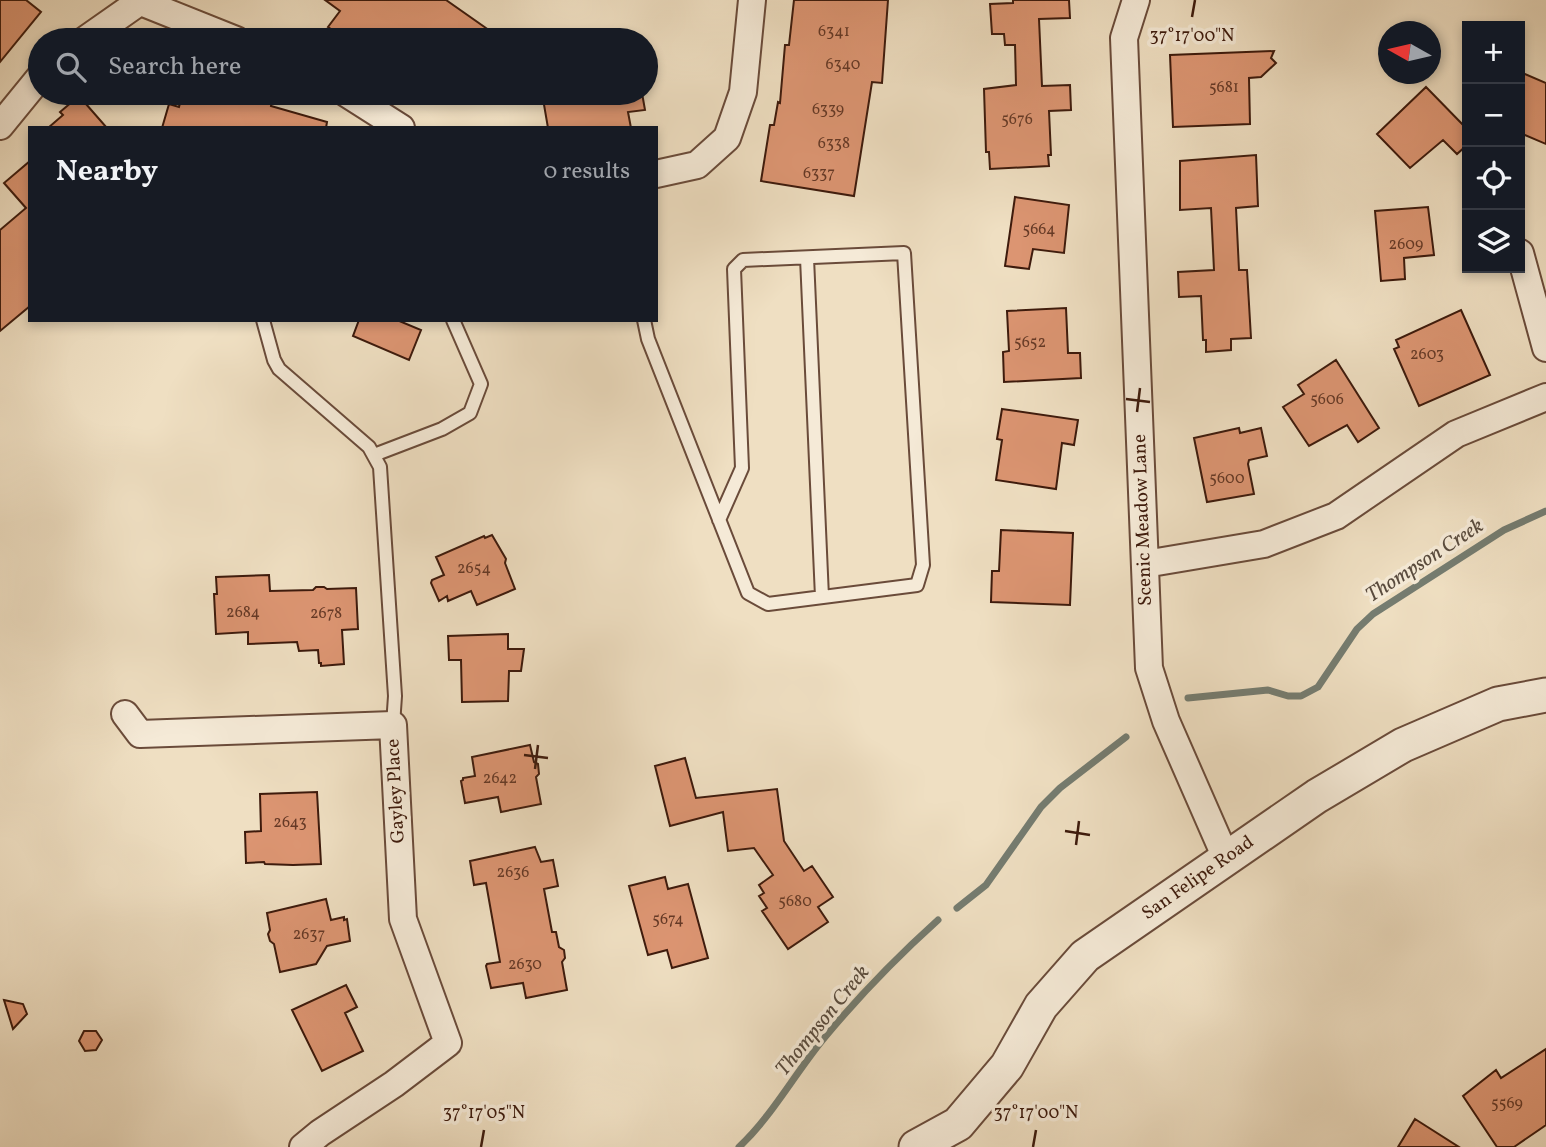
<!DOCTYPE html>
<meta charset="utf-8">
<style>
body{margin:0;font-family:Vollkorn,serif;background:#20242c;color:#f1f3f6}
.controls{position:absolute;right:21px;top:21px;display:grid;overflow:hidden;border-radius:0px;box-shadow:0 4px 10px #0003}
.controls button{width:63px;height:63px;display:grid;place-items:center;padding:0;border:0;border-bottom:2px solid #363941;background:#171b24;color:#f1f3f6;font:35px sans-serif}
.compass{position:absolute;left:1378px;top:21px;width:63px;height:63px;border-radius:50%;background:#171b24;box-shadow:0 4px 10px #0003;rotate:278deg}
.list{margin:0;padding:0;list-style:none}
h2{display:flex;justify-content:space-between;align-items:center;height:91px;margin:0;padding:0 28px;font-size:30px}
h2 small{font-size:23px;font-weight:400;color:#9ea1a6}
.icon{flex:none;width:38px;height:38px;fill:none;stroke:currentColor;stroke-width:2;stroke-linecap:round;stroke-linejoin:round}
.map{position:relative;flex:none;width:1546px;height:1147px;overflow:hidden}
.search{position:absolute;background:#171b24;box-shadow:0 4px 10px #0003;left:28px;top:28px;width:630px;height:77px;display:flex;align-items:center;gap:18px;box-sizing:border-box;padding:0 24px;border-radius:38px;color:#9ea1a6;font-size:26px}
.panel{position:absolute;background:#171b24;box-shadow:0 4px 10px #0003;left:28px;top:126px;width:630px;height:196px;border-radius:0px}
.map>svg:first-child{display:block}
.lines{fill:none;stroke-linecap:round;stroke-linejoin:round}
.stream{stroke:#757c70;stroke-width:7}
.building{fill:#dc9572;stroke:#3d1a0c;stroke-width:2}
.service-casing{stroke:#6a4b3a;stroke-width:16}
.minor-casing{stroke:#6a4b3a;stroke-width:30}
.tertiary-casing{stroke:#6a4b3a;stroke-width:37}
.service{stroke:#f5ead7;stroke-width:12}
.minor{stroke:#f5ead7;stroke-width:26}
.tertiary{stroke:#f5ead7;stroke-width:33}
.ticks{fill:none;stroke:#3d1a0c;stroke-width:2.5}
.labels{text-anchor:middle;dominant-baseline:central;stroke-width:7;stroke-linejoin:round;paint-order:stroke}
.number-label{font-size:16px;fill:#653926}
.street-label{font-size:19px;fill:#3d1a0c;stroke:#f5ead7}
.water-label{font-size:21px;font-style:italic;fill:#594b3e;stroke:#f5ead7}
.ticks-label{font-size:18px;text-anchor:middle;fill:#3d1a0c;stroke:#f5ead7;stroke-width:7;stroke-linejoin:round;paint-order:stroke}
</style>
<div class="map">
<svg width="1546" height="1147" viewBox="0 0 1546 1147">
<rect width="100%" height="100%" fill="#efdfc2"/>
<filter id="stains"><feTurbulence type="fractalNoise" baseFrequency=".00286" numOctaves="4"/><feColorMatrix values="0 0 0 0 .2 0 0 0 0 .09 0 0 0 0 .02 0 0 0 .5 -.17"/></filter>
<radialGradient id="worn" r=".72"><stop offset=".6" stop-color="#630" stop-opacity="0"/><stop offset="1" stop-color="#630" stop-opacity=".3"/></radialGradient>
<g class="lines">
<path class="stream" d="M1188,698L1268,690L1288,696H1301L1318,687L1357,629L1373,614L1504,530L1546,511
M957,908L986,885L1041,807L1060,788L1126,737
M739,1147C773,1115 795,1073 825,1037C860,995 898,956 938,920"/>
</g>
<path class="building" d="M0,0H26L41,12L0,62Z
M325,0H446L503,40H347L328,27L340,11Z
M794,0H888L882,83L872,82L854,196L761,181L770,125H774L778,102L780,103L785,45H789Z
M1013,0H1069L1070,18L1039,19L1042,86L1070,85L1071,110L1049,111L1051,155H1048L1049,166L990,169L989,152H986L984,89L1016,85L1015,45H1005L1004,34H992L990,4L1013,3Z
M1274,51L1271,58L1276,63L1261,77L1249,78L1250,124L1173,127L1170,55Z
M1520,72L1546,83V144L1520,133Z
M1426,87L1467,129V145L1457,154L1443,140L1410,168L1377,134Z
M190,93H247L272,100L271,106L327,122L326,128H162L169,104L179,107L182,96L189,98Z
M542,93H642L645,110L628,112L631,128H548Z
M79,96L107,128H48L63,115L60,112Z
M1256,155L1258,206L1236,208L1239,270H1247L1251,338L1231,339V350L1206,352V340H1203L1201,296L1179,297L1178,272L1214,270L1211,208L1180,210V161Z
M30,161V306L0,331V230L26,208L4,183Z
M1015,197L1069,205L1064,253L1033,249L1029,269L1005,266Z
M1428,207L1434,255L1404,258L1405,279L1381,281L1375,211Z
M1066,308L1068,353H1080L1081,378L1004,382L1003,352L1009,351L1007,311Z
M1461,310L1490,375L1419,406L1394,349L1399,347L1396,340Z
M359,320H397L421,330L409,360L353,336Z
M1336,360L1379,428L1358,442L1347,425L1309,446L1283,407L1304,394L1298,385Z
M1002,409L1078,420L1074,445L1062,443L1056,489L996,480L1002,440L997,439Z
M1239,428L1240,433L1261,428L1267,456L1249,460L1248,464L1254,494L1207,502L1194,438Z
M1001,530L1073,533L1070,605L991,602L992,571H999Z
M492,535L506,559L505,563L515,589L477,605L471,591L448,601L447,596L439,601L431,583L432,580L444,575L436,557L484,536L485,538Z
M269,575L270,591L313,590L316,587H324L327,589L356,588L358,629L342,630L344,664L321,666V663H319L318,650L299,651L297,642L248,644V632L216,634L214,594H217L216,577Z
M508,634V649H524L521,671H509L508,701L462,702L461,660H449L448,636Z
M530,745L534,762L538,764L539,774L536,777L541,804L501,812L498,797L465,803L461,781L463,780V778L475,776L472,757Z
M685,758L696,798L777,789L784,841L804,871L812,866L833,897L818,907L828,922L788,949L762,911L767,908L759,896L764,893L759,885L773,875L754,848L728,851L723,812L670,826L655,766Z
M317,792L321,864L293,865L265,864L264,862L246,863L245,832L261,831L260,794Z
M535,847L541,862L553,860L558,886L544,889L552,932H556L559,947L564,950L565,958L562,962L567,990L526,998L523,983L491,988L486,966L487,964L500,962L486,883L474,885L470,861Z
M665,877L668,889L688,884L708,958L672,968L667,950L648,955L629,886Z
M326,899L331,920L344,917V920L347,919L350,941L327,946L316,964L280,972L274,944L270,941L268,934L270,930L267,913Z
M346,985L357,1007L345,1013L363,1051L322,1071L292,1010Z
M4,1000L23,1004L27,1014L13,1029Z
M84,1031H96L102,1040L96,1050L85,1051L79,1041Z
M1546,1049V1125L1514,1147H1497L1463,1096L1496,1070L1501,1078Z
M1415,1119L1459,1147H1398Z"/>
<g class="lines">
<defs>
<path id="service" d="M807,258L822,597
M263,320L274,360L279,369L369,447L380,467L395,696L393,725
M644,320L648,339L748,593L768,604L917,585L923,565L904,253L743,260L734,269L742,468L719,520
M374,455L442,429L470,413L481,384L453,320"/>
<path id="minor" d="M1136,0L1124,38L1149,668L1166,721L1226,858
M141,2L236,40
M85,40L142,0
M346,93L401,128
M0,126L40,77
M656,174L697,165L727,138L743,92L752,0
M1520,253L1546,348
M1145,564L1264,544L1336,516L1456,434L1546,397
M125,714L140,734L393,725L403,919L448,1043L394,1084L320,1133L303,1147"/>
<path id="tertiary" d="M916,1147L958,1124L1007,1066L1041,1006L1085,956L1317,796L1403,745L1498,704L1546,695"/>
</defs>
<use href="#service" class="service-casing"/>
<use href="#minor" class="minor-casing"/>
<use href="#tertiary" class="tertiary-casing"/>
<use href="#service" class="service"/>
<use href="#minor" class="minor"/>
<use href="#tertiary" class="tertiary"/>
</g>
<path class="ticks" d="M1192,17L1195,0M1126,399L1150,402M1137,412L1140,388M524,755L548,758M535,769L538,745M1065,831L1090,835M1076,845L1079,821M481,1147L484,1130M1033,1147L1036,1130"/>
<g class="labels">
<g class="number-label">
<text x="834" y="32">6341</text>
<text x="843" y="65">6340</text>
<text x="1224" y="88">5681</text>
<text x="828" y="110">6339</text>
<text x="1017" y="120">5676</text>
<text x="834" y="144">6338</text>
<text x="819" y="174">6337</text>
<text x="1039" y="230">5664</text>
<text x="1406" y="245">2609</text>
<text x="1030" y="343">5652</text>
<text x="1427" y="355">2603</text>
<text x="1327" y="400">5606</text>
<text x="1227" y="479">5600</text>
<text x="474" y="569">2654</text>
<text x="243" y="613">2684</text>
<text x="326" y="614">2678</text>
<text x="500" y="779">2642</text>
<text x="290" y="823">2643</text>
<text x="513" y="873">2636</text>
<text x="795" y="902">5680</text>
<text x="668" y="920">5674</text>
<text x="309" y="935">2637</text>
<text x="525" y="965">2630</text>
<text x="1507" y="1104">5569</text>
</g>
<g class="street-label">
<text transform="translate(1143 520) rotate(-92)">Scenic Meadow Lane</text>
<text transform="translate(396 791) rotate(-93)">Gayley Place</text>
<text transform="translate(1198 878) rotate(-35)">San Felipe Road</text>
</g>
<g class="water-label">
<text transform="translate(1425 561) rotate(-33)">Thompson Creek</text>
<text transform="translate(823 1021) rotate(-51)">Thompson Creek</text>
</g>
</g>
<g class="ticks-label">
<text x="1192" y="41">37°17'00"N</text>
<text x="484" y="1118">37°17'05"N</text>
<text x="1036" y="1118">37°17'00"N</text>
</g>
<rect width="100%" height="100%" filter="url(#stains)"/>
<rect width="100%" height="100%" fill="url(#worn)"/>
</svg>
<div class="controls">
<button>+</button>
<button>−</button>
<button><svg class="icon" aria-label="locate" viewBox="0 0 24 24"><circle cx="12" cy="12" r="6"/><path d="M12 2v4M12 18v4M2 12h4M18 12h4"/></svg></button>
<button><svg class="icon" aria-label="layers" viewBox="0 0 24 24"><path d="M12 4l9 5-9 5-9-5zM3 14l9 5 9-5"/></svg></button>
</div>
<svg class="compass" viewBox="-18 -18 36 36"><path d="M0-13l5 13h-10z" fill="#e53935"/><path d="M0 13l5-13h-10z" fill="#9ea1a6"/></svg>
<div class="search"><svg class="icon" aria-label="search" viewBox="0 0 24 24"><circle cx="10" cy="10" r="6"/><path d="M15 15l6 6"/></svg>Search here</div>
<section class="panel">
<h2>Nearby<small>0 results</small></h2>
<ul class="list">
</ul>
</section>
</div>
